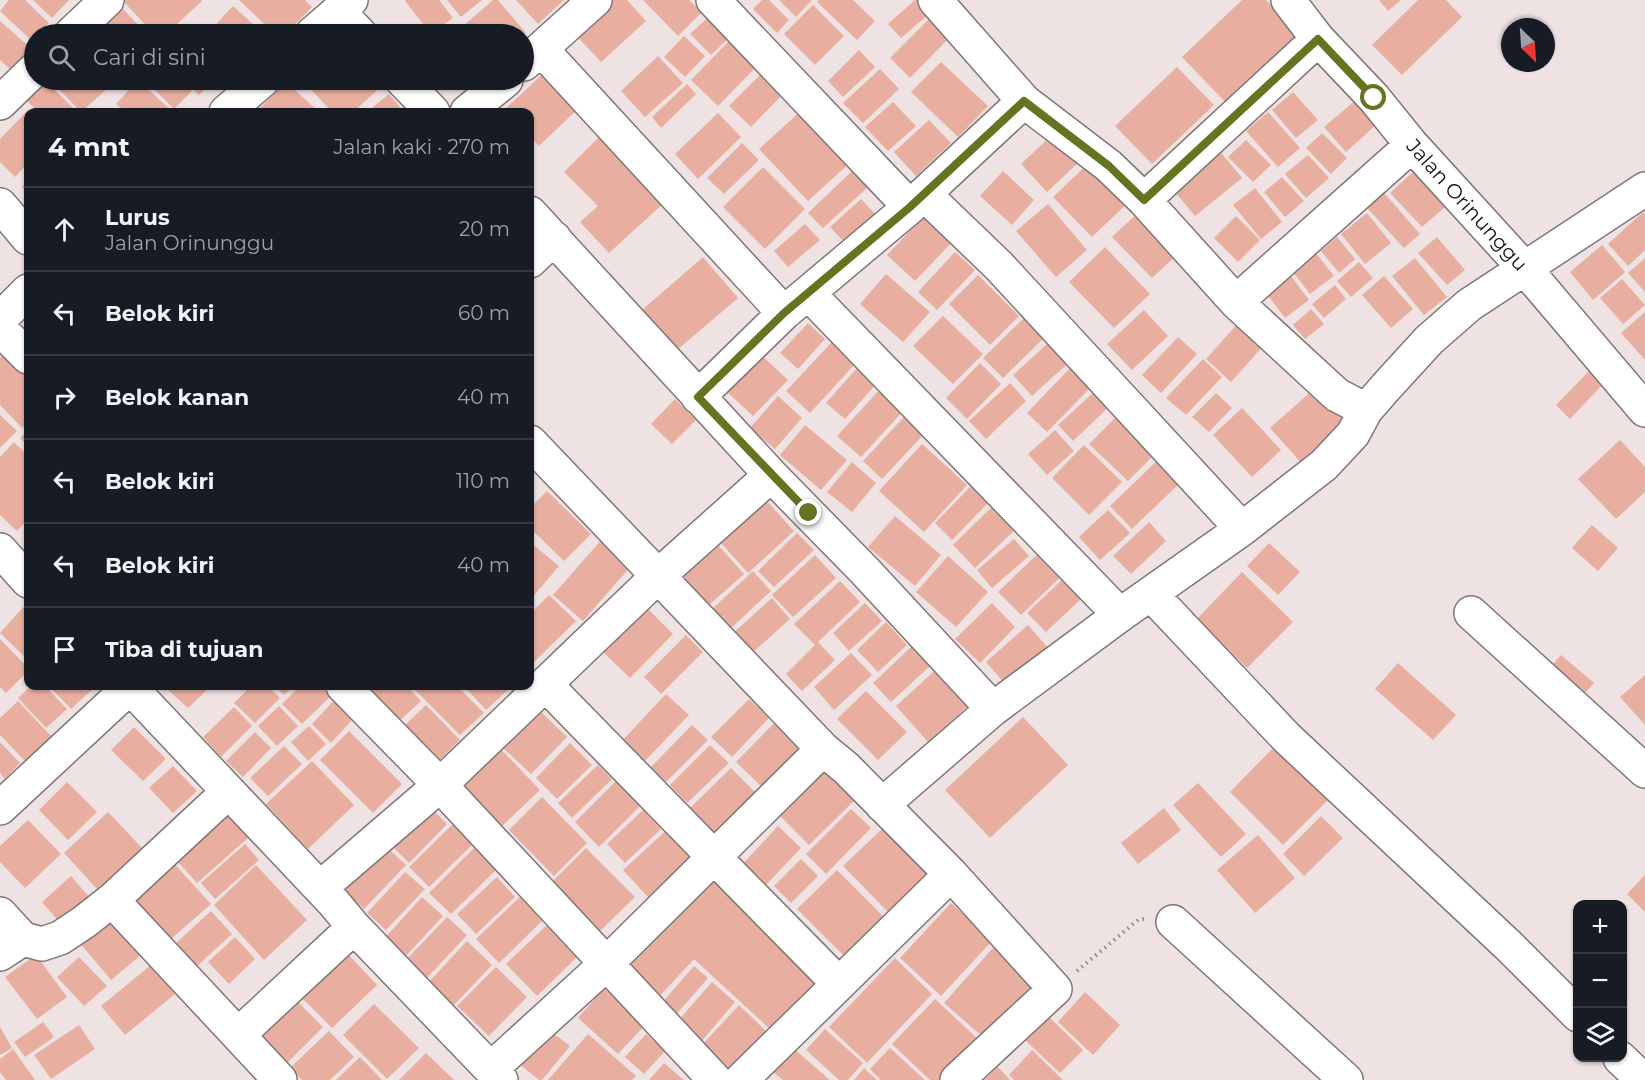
<!DOCTYPE html>
<html lang="id">
<meta charset="utf-8">
<style>
body{margin:0;font-family:Montserrat,sans-serif;background:#20242c;color:#f1f3f6}
.controls{position:absolute;right:18px;bottom:18px;display:grid;overflow:hidden;border-radius:12px;box-shadow:0 2px 4px #0004}
.controls button{width:54px;height:54px;display:grid;place-items:center;padding:0;border:0;border-bottom:2px solid #363941;background:#171b24;color:#f1f3f6;font:30px sans-serif}
.compass{position:absolute;left:1501px;top:18px;width:54px;height:54px;border-radius:50%;background:#171b24;box-shadow:0 2px 4px #0004;rotate:155deg}
.stop{position:absolute;width:18px;height:18px;margin:-14px;border:4px solid #657420;border-radius:50%;background:#fff}
.stop.end{background:#657420;border-color:#fff;box-shadow:0 2px 6px #0008}
.list{margin:0;padding:0;list-style:none}
h2{display:flex;justify-content:space-between;align-items:center;height:78px;margin:0;padding:0 24px;font-size:26px}
h2 small{font-size:20px;font-weight:400;color:#9ea1a6}
.list li{display:grid;grid-template-columns:39px 1fr auto;gap:18px;align-items:center;box-sizing:border-box;height:84px;padding:0 24px;border-top:2px solid #363941}
.list b{display:block;font-size:22px;white-space:nowrap}
.list p{margin:0;font-size:20px;white-space:nowrap;color:#9ea1a6}
.list em{font-size:20px;font-style:normal;color:#9ea1a6}
.icon{flex:none;width:33px;height:33px;fill:none;stroke:currentColor;stroke-width:2;stroke-linecap:round;stroke-linejoin:round}
.map{position:relative;flex:none;width:1645px;height:1080px;overflow:hidden}
.search{position:absolute;background:#171b24;box-shadow:0 2px 4px #0004;left:24px;top:24px;width:510px;height:66px;display:flex;align-items:center;gap:15px;box-sizing:border-box;padding:0 21px;border-radius:33px;color:#9ea1a6;font-size:22px}
.panel{position:absolute;background:#171b24;box-shadow:0 2px 4px #0004;left:24px;top:108px;width:510px;height:582px;border-radius:12px}
.map>svg:first-child{display:block}
.building{fill:#e8aea0}
.lines{fill:none;stroke-linecap:round;stroke-linejoin:round}
.minor-casing{stroke:#817677;stroke-width:36}
.path{stroke:#8f8787;stroke-width:4;stroke-dasharray:1.5 4.5;stroke-linecap:butt}
.minor{stroke:#fff;stroke-width:33}
.route{stroke:#657420;stroke-width:8}
.labels{text-anchor:middle;dominant-baseline:central;stroke-width:4.5;stroke-linejoin:round;paint-order:stroke}
.street-label{font-size:20px;fill:#151111;stroke:#fff}
</style>
<div class="map">
<svg width="1645" height="1080" viewBox="0 0 1645 1080">
<rect width="100%" height="100%" fill="#eee2e3"/>
<path class="building" d="M9,0H25L49,23L38,34H34L32,41L0,11Z
M33,0H69L52,18Z
M125,0H201L202,1L166,34H154L123,1Z
M239,0H305L312,7L286,34H275Z
M406,0H439L453,18L431,34L405,1Z
M447,0H482L461,17Z
M493,0H498L526,33L456,34L455,33Z
M516,0H564L538,24Z
M606,0H627L646,21L601,62L572,31Z
M643,0H689L702,12L678,36Z
M762,0H769L789,20L777,33L753,9Z
M779,0H812L796,17Z
M819,0H853L875,21L857,40L817,2Z
M915,0H918L930,13L901,38L888,24Z
M1242,0H1266L1303,37L1230,107L1182,57Z
M1379,0H1401L1388,11Z
M1418,0H1446L1462,17L1402,75L1372,45Z
M813,5L844,36L815,65L784,34Z
M120,6L147,34H102L96,29Z
M233,6L264,34H207Z
M714,12L734,33L711,55L690,34Z
M929,19L948,39L910,78L890,58Z
M0,21L33,50L13,72L0,60Z
M684,36L705,56L685,77L664,57Z
M728,42L755,68L718,106L691,80Z
M859,50L875,67L843,97L828,81Z
M658,56L683,83L645,117L621,91Z
M941,62L988,106L958,137L911,92Z
M1177,67L1214,105L1152,164L1115,126Z
M548,69L582,105L539,146L530,136V112H508L505,109Z
M880,69L899,89L863,123L843,103Z
M760,75L781,96L751,127L729,106Z
M50,80H99L108,88L81,112Z
M138,80L173,112H126L116,104Z
M145,80H180L192,91L174,109Z
M184,80H215L199,95Z
M304,80H375L382,86L353,112H332L303,81Z
M46,81L75,110L73,112H39L26,100Z
M286,82L319,112H256Z
M687,84L696,94L661,128L652,117Z
M1293,92L1318,120L1296,138L1272,110Z
M389,94L404,112H367Z
M1356,100L1377,124L1346,152L1324,127Z
M893,102L916,126L888,151L865,127Z
M804,108L853,160L808,201L759,149Z
M28,110V163L15,177L0,162V139Z
M1268,112L1300,148L1278,167L1246,131Z
M718,113L741,137L698,179L675,154Z
M929,120L951,143L916,176L894,152Z
M1322,133L1347,158L1331,174L1306,148Z
M1053,134L1079,162L1047,192L1021,164Z
M600,136L664,203L609,253L580,222L598,206L564,172Z
M1246,140L1271,165L1253,182L1228,157Z
M742,143L759,160L724,194L707,178Z
M1218,149L1242,178L1195,216L1171,187Z
M1308,155L1329,178L1306,198L1285,174Z
M1092,160L1132,199L1092,237L1053,197Z
M763,167L805,209L765,249L723,207Z
M852,171L868,187L823,228L808,213Z
M1003,171L1034,200L1012,225L980,196Z
M1413,172L1445,207L1422,227L1390,193Z
M1282,177L1304,201L1285,217L1264,192Z
M28,179V192L22,187Z
M1255,188L1282,222L1261,239L1233,205Z
M1384,193L1420,234L1404,248L1367,208Z
M861,199L878,217L847,245L830,227Z
M1048,204L1087,250L1056,277L1016,231Z
M1142,209L1181,251L1152,278L1112,237Z
M1643,212L1645,214V250L1628,266L1608,244Z
M1367,213L1391,243L1365,264L1341,234Z
M926,214L954,240L915,281L887,255Z
M1236,216L1260,240L1238,262L1214,238Z
M805,224L820,240L788,267L774,251Z
M1337,237L1355,259L1339,273L1321,251Z
M1437,237L1465,270L1447,285L1418,253Z
M1602,245L1625,272L1593,300L1570,272Z
M1105,247L1150,294L1114,328L1069,282Z
M955,252L975,270L937,310L918,292Z
M1315,252L1334,276L1310,294L1292,271Z
M703,257L738,298L677,350L642,310Z
M1415,258L1447,297L1424,315L1392,276Z
M1645,258V292L1628,273Z
M1359,262L1373,278L1351,297L1337,281Z
M1288,272L1309,300L1285,318L1264,290Z
M886,274L930,312L903,342L860,304Z
M978,275L1019,316L990,345L949,304Z
M1384,276L1413,309L1391,328L1362,295Z
M1622,279L1645,305L1623,324L1600,298Z
M1335,285L1346,299L1324,318L1312,304Z
M1311,309L1324,324L1305,339L1293,325Z
M1144,310L1168,336L1132,370L1107,344Z
M1645,312V360L1621,333Z
M1027,315L1047,335L1003,378L983,358Z
M943,316L983,354L953,384L913,346Z
M1239,322L1264,345L1231,382L1206,359Z
M808,323L825,339L798,369L780,353Z
M1058,334L1077,355L1032,396L1013,375Z
M1178,337L1197,354L1161,393L1142,375Z
M833,341L856,363L810,413L786,391Z
M756,350L788,380L753,416L722,387Z
M4,354L28,379V422L22,428L0,405V358Z
M1203,359L1222,377L1186,415L1166,398Z
M980,363L1001,384L967,419L946,398Z
M857,368L876,384L845,419L826,403Z
M1070,368L1090,388L1047,432L1027,413Z
M1590,370L1604,383L1570,419L1556,405Z
M1010,383L1026,401L986,439L969,421Z
M882,387L905,409L861,457L837,436Z
M1315,388L1350,427L1305,467L1270,428Z
M1095,391L1110,406L1073,441L1058,425Z
M1216,393L1232,408L1209,432L1192,417Z
M778,396L802,418L775,449L750,428Z
M675,399L696,420L672,444L651,424Z
M1125,408L1163,446L1128,481L1089,444Z
M1242,408L1281,450L1252,477L1213,435Z
M0,415L17,431L0,448Z
M904,417L924,434L882,479L863,461Z
M805,425L847,460L821,490L780,455Z
M28,430V446L20,438Z
M1055,430L1074,451L1047,475L1028,454Z
M1620,440L1645,467V492L1616,519L1578,479Z
M14,442L28,456V519L17,531L0,515V457Z
M922,444L967,485L924,532L879,491Z
M1084,445L1122,482L1089,515L1052,478Z
M1162,456L1184,479L1132,529L1110,506Z
M852,462L876,483L852,512L827,492Z
M975,482L992,499L952,540L935,523Z
M547,491L591,534L564,561L530,528V508Z
M767,501L794,531L748,573L721,543Z
M996,503L1019,526L975,568L953,545Z
M1108,510L1130,533L1100,560L1079,537Z
M895,516L941,555L915,586L868,547Z
M1149,522L1166,541L1131,574L1113,556Z
M1592,525L1618,548L1598,571L1572,548Z
M797,533L814,550L774,587L758,571Z
M603,538L633,564L583,621L553,595Z
M1014,539L1029,556L992,588L977,570Z
M530,542L559,566L530,600Z
M1269,543L1300,572L1278,595L1247,566Z
M1048,544L1071,567L1021,615L998,592Z
M719,546L744,574L709,605L684,577Z
M815,555L836,578L793,617L772,595Z
M948,556L988,592L956,627L916,592Z
M753,571L771,591L730,629L712,609Z
M1242,572L1293,622L1247,668L1197,619Z
M1064,578L1083,597L1046,632L1027,613Z
M840,581L860,602L818,642L835,660L802,691L786,674L815,645L794,624Z
M549,595L576,621L531,665L530,663V614Z
M772,598L790,619L751,654L732,634Z
M28,602V660L0,633Z
M865,603L882,621L849,651L833,633Z
M992,603L1015,627L980,663L955,639Z
M644,605L673,634L630,678L600,649Z
M886,622L907,645L878,672L857,650Z
M1028,625L1049,649L1007,686L986,662Z
M686,635L703,652L661,694L644,677Z
M0,639L28,668V671L6,693L0,687Z
M912,646L930,666L891,702L873,683Z
M851,653L872,675L834,710L814,687Z
M1561,655L1594,683L1580,699L1547,671Z
M1398,663L1456,715L1433,740L1375,689Z
M942,664L975,700L928,742L896,706Z
M1645,675V725L1620,697Z
M31,686H45L67,709L46,728L18,698Z
M49,686H93L95,687L71,709Z
M167,686H211L188,708L165,687Z
M251,686H267L280,698L255,723L234,703Z
M274,686H294L284,695Z
M300,686H326L334,693L302,724L282,704Z
M359,686H407L421,701L395,725Z
M411,686H457L484,713L460,735Z
M464,686H506L509,689L486,710Z
M866,691L907,732L878,760L837,719Z
M340,694L359,712L331,743L312,724Z
M666,694L689,715L643,763L621,742Z
M749,699L769,718L732,757L711,737Z
M18,701L52,737L26,762L0,735V718Z
M426,705L460,740L437,762L403,727Z
M279,706L298,726L277,746L258,726Z
M234,707L252,726L221,757L203,737Z
M538,709L567,737L531,774L502,747Z
M783,714L814,743L767,792L736,762Z
M1023,717L1068,765L990,838L945,790Z
M692,725L708,740L666,782L651,767Z
M309,726L326,744L308,761L291,742Z
M134,727L166,759L143,781L111,750Z
M349,731L402,784L373,813L320,760Z
M255,732L271,748L243,777L226,761Z
M0,742L20,763L5,779L0,773Z
M495,743L540,790L501,827L456,780Z
M570,743L592,765L557,799L536,778Z
M710,745L729,763L687,803L670,785Z
M1276,745L1330,798L1283,845L1230,792Z
M284,746L302,764L268,796L250,778Z
M312,761L354,805L308,849L266,804Z
M831,761L862,793L809,845L777,813Z
M598,765L612,779L572,818L558,803Z
M173,766L197,791L173,813L149,788Z
M731,768L759,796L718,837L690,808Z
M619,778L643,803L599,847L575,822Z
M67,782L97,812L68,840L39,810Z
M1198,783L1246,834L1221,857L1173,805Z
M542,797L587,843L554,876L509,830Z
M222,807L249,837L197,883L170,853Z
M430,807L447,824L409,863L391,845Z
M1164,808L1181,830L1138,864L1121,843Z
M851,809L871,828L826,874L806,854Z
M643,810L661,829L625,863L607,844Z
M108,812L142,848L97,889L64,853Z
M1321,816L1343,838L1304,876L1283,854Z
M28,820L61,854L25,888L0,862V846Z
M455,822L475,842L429,887L409,867Z
M671,826L697,854L649,898L623,870Z
M778,826L801,848L763,888L740,867Z
M885,826L932,874L890,914L843,866Z
M1258,835L1295,878L1255,913L1217,870Z
M381,842L406,865L364,909L340,886Z
M245,844L259,860L215,899L201,883Z
M475,847L497,869L451,914L429,893Z
M586,848L635,897L597,934L548,886Z
M168,857L211,904L164,945L122,899Z
M801,859L818,876L791,903L774,886Z
M256,865L307,920L264,960L214,905Z
M837,870L886,919L846,958L797,909Z
M405,872L425,889L386,930L367,913Z
M1645,875V912L1627,894Z
M71,876L90,898L61,924L42,902Z
M497,877L515,897L476,934L457,914Z
M712,878L820,980L772,1031L694,959L656,1000L625,970Z
M521,896L544,919L499,963L476,939Z
M422,897L443,916L404,958L383,940Z
M951,903L992,941L941,996L900,958Z
M211,911L232,934L196,967L175,944Z
M111,916L142,954L111,980L79,942Z
M447,917L467,935L427,978L407,959Z
M547,925L578,956L537,996L506,964Z
M235,937L255,959L229,984L208,962Z
M1000,940L1040,976L984,1038L944,1003Z
M467,941L492,965L453,1006L428,983Z
M346,952L377,985L332,1028L300,996Z
M36,955L67,997L37,1019L5,977Z
M79,957L107,986L84,1006L57,977Z
M895,958L932,994L867,1063L829,1027Z
M151,965L175,994L125,1035L101,1006Z
M694,966L708,978L674,1017L660,1005Z
M496,967L527,997L489,1036L457,1006Z
M712,982L735,1002L701,1042L677,1022Z
M604,988L645,1025L618,1054L578,1018Z
M288,992L323,1027L287,1063L252,1028Z
M1085,992L1120,1025L1093,1055L1058,1022Z
M935,999L978,1039L939,1080H930L892,1044Z
M374,1004L419,1048L387,1079L343,1035Z
M739,1005L769,1034L733,1073L702,1045Z
M1048,1016L1083,1050L1060,1073L1025,1040Z
M43,1022L54,1037L25,1057L14,1042Z
M79,1025L95,1049L51,1079L34,1055Z
M0,1027L12,1048L0,1055Z
M546,1028L570,1046L542,1080H539L518,1063Z
M825,1029L863,1063L848,1080H839L806,1050Z
M329,1031L354,1057L330,1080H302L290,1068Z
M588,1034L636,1076L632,1080H548Z
M646,1034L665,1051L644,1074L625,1057Z
M793,1048L830,1080H783L773,1072Z
M890,1048L925,1080H881L870,1069Z
M13,1049L35,1080H6L0,1072V1059Z
M1032,1050L1063,1080H1014L1009,1075Z
M426,1053L454,1080H399Z
M360,1057L382,1080H336Z
M664,1063L684,1080H649Z
M998,1067L1010,1080H984Z
M864,1068L877,1080H854Z"/>
<g class="lines">
<defs>
<path id="minor" d="M713,0L910,207
M935,0L1024,101L1109,166L1144,200L1236,302L1337,395L1366,410
M1288,0L1318,39L1374,98L1412,145L1526,270L1645,410
M338,11L360,34
M71,34L107,0
M312,34L351,0
M541,49L784,313
M524,64L595,0
M402,80L433,112
M0,103L34,70
M226,112L263,80
M467,112L506,80
M924,194L999,266L1242,529
M1144,200L1318,39
M0,205L28,238
M530,213L771,475
M530,261L554,238
M808,293L1120,615
M1236,302L1412,145
M0,319L28,291
M0,329L28,357
M698,397L784,313L910,207L1024,101
M0,550L28,581
M1151,594L1287,738L1510,947L1578,1015
M1471,613L1645,771
M129,686L334,903L354,927L501,1080
M343,686L440,785L715,1080
M823,749L658,576L771,475L864,570L993,709
M882,805L993,709L1120,615L1242,529L1324,465L1353,434L1366,410L1386,387L1429,340L1469,305L1645,189
M0,808L130,687
M951,874L839,984L714,857L823,749L846,768L951,874L1055,989L957,1080
M320,888L440,785L658,576L530,442
M112,900L280,1080
M0,914L23,939L0,954
M1173,922L1346,1080
M23,939L42,944L60,938L84,922L112,900L228,792
M238,1035L354,927
M1620,1058L1643,1080
M491,1069L606,964L714,857L546,685
M741,1080L839,984"/>
</defs>
<use href="#minor" class="minor-casing"/>
<path class="path" d="M1077,971L1138,920L1144,919"/>
<use href="#minor" class="minor"/>
</g>
<g class="lines">
<path class="route" d="M809,513L698,397L784,313L910,207L1024,101L1109,166L1144,200L1318,39L1374,98"/>
</g>
<g class="labels">
<g class="street-label">
<text transform="translate(1467 205) rotate(48)">Jalan Orinunggu</text>
</g>
</g>
</svg>
<div class="controls">
<button>+</button>
<button>−</button>
<button><svg class="icon" aria-label="layers" viewBox="0 0 24 24"><path d="M12 4l9 5-9 5-9-5zM3 14l9 5 9-5"/></svg></button>
</div>
<svg class="compass" viewBox="-18 -18 36 36"><path d="M0-13l5 13h-10z" fill="#e53935"/><path d="M0 13l5-13h-10z" fill="#9ea1a6"/></svg>
<div class="stop" style="left:1374px;top:98px"></div>
<div class="stop end" style="left:809px;top:513px"></div>
<div class="search"><svg class="icon" aria-label="search" viewBox="0 0 24 24"><circle cx="10" cy="10" r="6"/><path d="M15 15l6 6"/></svg>Cari di sini</div>
<section class="panel">
<h2>4 mnt<small>Jalan kaki · 270 m</small></h2>
<ul class="list">
<li><svg class="icon" aria-label="ahead" viewBox="0 0 24 24"><path d="M12 20V5M6 11l6-6 6 6"/></svg><div><b>Lurus</b><p>Jalan Orinunggu</p></div><em>20 m</em></li>
<li><svg class="icon" aria-label="left" viewBox="0 0 24 24"><path d="M17 20v-9H6M10 6l-5 5 5 5"/></svg><div><b>Belok kiri</b></div><em>60 m</em></li>
<li><svg class="icon" aria-label="right" viewBox="0 0 24 24"><path d="M7 20v-9h11M14 6l5 5-5 5"/></svg><div><b>Belok kanan</b></div><em>40 m</em></li>
<li><svg class="icon" aria-label="left" viewBox="0 0 24 24"><path d="M17 20v-9H6M10 6l-5 5 5 5"/></svg><div><b>Belok kiri</b></div><em>110 m</em></li>
<li><svg class="icon" aria-label="left" viewBox="0 0 24 24"><path d="M17 20v-9H6M10 6l-5 5 5 5"/></svg><div><b>Belok kiri</b></div><em>40 m</em></li>
<li><svg class="icon" aria-label="arrive" viewBox="0 0 24 24"><path d="M6 21V4h12l-3 4 3 4H6"/></svg><div><b>Tiba di tujuan</b></div></li>
</ul>
</section>
</div>
